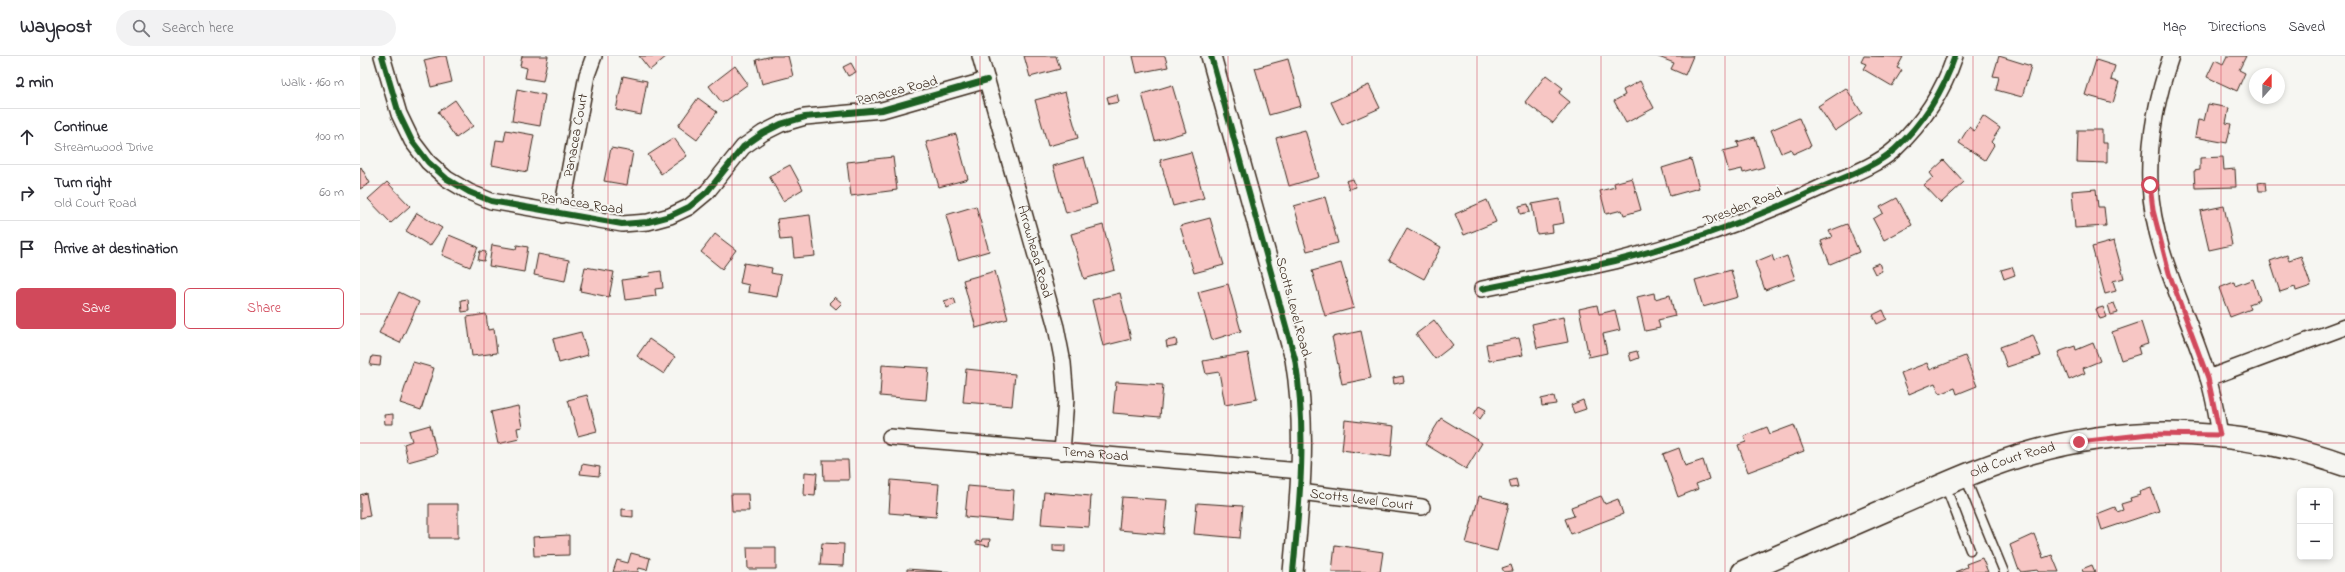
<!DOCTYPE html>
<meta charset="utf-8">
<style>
body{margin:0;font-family:"Indie Flower",sans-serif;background:#f2f2f3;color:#2b2b33}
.controls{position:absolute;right:12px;bottom:12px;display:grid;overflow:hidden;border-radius:6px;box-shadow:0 2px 6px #0003}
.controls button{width:36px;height:36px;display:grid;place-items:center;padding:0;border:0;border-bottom:1px solid #e1e1e2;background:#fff;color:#2b2b33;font:20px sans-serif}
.compass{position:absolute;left:1889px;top:12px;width:36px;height:36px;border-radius:50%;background:#fff;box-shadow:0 2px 6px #0003;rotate:21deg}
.stop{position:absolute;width:12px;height:12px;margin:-9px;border:3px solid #d1495b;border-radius:50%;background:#fff}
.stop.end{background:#d1495b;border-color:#fff;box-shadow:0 1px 4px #0008}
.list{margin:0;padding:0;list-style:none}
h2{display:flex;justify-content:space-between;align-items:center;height:52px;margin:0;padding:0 16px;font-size:17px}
h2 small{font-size:13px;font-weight:400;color:#7c7c81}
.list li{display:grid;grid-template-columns:26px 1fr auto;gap:12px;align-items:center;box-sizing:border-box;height:56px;padding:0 16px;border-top:1px solid #e1e1e2}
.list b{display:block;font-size:15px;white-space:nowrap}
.list p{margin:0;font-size:13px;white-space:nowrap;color:#7c7c81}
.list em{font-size:13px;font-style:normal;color:#7c7c81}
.actions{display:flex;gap:8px;padding:12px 16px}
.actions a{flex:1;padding:9px 0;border:1px solid #d1495b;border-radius:6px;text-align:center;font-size:14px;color:#d1495b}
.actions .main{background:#d1495b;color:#fff}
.icon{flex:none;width:22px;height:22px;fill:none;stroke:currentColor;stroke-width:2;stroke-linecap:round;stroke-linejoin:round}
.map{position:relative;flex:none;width:1985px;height:516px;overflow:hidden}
header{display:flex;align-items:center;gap:24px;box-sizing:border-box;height:56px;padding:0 20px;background:#fff;border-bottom:1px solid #e1e1e2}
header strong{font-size:19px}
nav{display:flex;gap:22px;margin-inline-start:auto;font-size:14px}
.search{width:280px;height:36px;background:#f2f2f3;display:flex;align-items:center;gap:10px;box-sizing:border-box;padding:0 14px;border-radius:22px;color:#7c7c81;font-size:15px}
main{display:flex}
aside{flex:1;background:#fff}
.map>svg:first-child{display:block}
.building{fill:#f7c6c4;stroke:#3b2a1e}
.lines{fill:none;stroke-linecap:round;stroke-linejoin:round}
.service-casing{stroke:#3b2a1e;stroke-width:11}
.minor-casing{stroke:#3b2a1e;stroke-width:18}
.tertiary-casing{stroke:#3b2a1e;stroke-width:22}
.secondary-casing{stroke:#3b2a1e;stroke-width:25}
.service{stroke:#f6f6f2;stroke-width:8}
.minor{stroke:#f6f6f2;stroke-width:15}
.tertiary{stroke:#f6f6f2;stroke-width:19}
.secondary{stroke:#f6f6f2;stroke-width:22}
.cycleway-casing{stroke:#f6f6f2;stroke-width:8}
.cycleway{stroke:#1b5e20;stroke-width:6}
.route{stroke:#d1495b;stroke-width:5}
.grid{fill:none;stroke:#d1495b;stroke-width:1;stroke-opacity:0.55}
.labels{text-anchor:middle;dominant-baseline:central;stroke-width:4;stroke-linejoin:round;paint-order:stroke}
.street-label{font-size:14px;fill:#3b2a1e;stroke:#f6f6f2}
</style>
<header>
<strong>Waypost</strong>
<div class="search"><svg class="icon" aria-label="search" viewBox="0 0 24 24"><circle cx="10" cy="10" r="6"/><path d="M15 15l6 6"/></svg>Search here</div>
<nav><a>Map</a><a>Directions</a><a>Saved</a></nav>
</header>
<main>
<aside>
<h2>2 min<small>Walk · 160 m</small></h2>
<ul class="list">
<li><svg class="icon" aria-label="ahead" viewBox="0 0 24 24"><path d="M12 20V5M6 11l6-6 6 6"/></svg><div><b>Continue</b><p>Streamwood Drive</p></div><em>100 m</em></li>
<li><svg class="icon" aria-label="right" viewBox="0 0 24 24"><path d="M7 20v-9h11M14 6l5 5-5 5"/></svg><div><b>Turn right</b><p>Old Court Road</p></div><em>60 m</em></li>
<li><svg class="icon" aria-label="arrive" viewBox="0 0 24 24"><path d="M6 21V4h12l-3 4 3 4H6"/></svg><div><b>Arrive at destination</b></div></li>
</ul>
<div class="actions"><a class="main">Save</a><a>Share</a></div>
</aside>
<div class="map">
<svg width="1985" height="516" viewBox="0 0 1985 516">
<rect width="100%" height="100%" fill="#f6f6f2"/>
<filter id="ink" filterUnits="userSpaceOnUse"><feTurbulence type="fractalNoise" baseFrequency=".025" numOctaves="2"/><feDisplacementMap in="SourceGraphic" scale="8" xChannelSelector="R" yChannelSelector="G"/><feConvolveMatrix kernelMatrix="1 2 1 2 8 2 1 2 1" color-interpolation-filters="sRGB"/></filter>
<g filter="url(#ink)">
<path class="building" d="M81,0H86L92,26L71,31L64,4Z
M162,0H188L183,25L165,22L167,12L160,10Z
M279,0H307L290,14Z
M412,0H428L433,20L402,28L396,4Z
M664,0H696L700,13L670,21Z
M773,0H805L808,11L777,17Z
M1296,0H1333L1325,19L1311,13L1314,7Z
M1504,0L1543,1L1537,12L1542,14L1532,30L1503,13L1506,8L1501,6Z
M1639,0L1671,10L1662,41L1636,34L1639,21L1633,20Z
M1867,0H1886L1879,14L1885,17L1877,35L1847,21L1855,4L1863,8Z
M928,3L941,50L909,59L895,12Z
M1736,4L1755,10L1751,24L1759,26L1753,47L1725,39Z
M491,7L496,16L488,20L483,11Z
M375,10L388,28L362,47L349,30Z
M1186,19L1203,32L1199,37L1210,46L1193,67L1165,46Z
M263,20L287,25L281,59L256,54Z
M1280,25L1294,52L1266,67L1254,45L1265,39L1263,34Z
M812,29L826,76L795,85L782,38Z
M1009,29L1020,52L982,69L971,46Z
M1486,32L1502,57L1475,75L1458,50Z
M157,33L185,39L180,70L152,65Z
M705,36L718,82L688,90L675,44Z
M757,38L759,46L749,48L747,41Z
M338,42L357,56L337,84L318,70Z
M95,44L113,70L96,82L78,56Z
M1848,48L1869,52L1866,67L1871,68L1867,87L1835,81L1838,64L1844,65Z
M1623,60L1640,72L1631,86L1634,89L1625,104L1599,87L1609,71L1614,75Z
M1439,62L1451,90L1433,98L1431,93L1421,97L1411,74Z
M146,74L174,79L167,116L132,109L136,84L144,85Z
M945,74L959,121L929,130L916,82Z
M1718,74H1742V87H1747V107L1717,106Z
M596,78L608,123L579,131L566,86Z
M1395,81L1404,111L1383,117L1382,113L1369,116L1363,95L1379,91L1377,86Z
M314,82L327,100L301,118L288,99Z
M251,92L273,96L267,129L244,125Z
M831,96L844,142L813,150L800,104Z
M533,101L537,134L491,140L487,106Z
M724,101L737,148L706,157L693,110Z
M1863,101L1864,114L1875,113L1876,131L1835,132L1834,115L1840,114V102Z
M1331,103L1339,132L1310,140L1302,112Z
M1584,104L1604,126L1581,147L1564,129L1573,121L1570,117Z
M430,109L443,133L423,145L409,120Z
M1,111L10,127L0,133V112Z
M1272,122L1281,154L1264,159L1262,154L1246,158L1240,135L1255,131L1254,127Z
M993,123L996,131L989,133L986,125Z
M27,126L50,150L31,167L8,143Z
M1905,126L1906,135H1899L1898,127Z
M1736,133L1738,151H1744L1746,170L1715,172L1712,135Z
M965,141L978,187L947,195L934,150Z
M1537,142L1552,169L1524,184L1513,163L1523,157L1520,151Z
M1200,143L1204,167L1192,169L1193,176L1177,178L1172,148Z
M1127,144L1136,166L1104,179L1095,158Z
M1168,148L1170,156L1160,158L1159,150Z
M616,150L629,195L598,204L586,159Z
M1864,150L1872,189L1849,194L1840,155Z
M57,157L82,172L70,190L46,175Z
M450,159L455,200L434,202L432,183L420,184L417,163Z
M850,162L864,209L834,217L820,170Z
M1487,168L1499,196L1470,208L1461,185L1472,181L1469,175Z
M743,169L755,214L724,223L711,178Z
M1047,172L1081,191L1064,223L1029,204Z
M355,178L376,194L362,213L341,196Z
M89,179L118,191L110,211L82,199Z
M1754,185L1764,222L1753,225L1756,235L1745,238L1732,191Z
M132,189L156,193L157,189L168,191L164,216L129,210Z
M120,195L126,196L124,205L118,204Z
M178,198L209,204L205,225L174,219Z
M1412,199L1414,205L1427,200L1435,223L1405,234L1395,206Z
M1927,199L1929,204L1941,200L1951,230L1936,235L1935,231L1920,236L1910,205Z
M384,207L412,212L411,217L421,219L417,241L388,236L389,229L380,227Z
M981,207L994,252L965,260L952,215Z
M1519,207L1522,215L1515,218L1511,210Z
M225,211L254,216L249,241L220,235Z
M1652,211L1655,219L1644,223L1641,214Z
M1371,214L1378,241L1343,251L1335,224Z
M301,215L303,232L295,233L296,240L265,244L262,224L290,220L289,217Z
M635,215L648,263L616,272L603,224Z
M1893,223L1900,244L1889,248L1891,253L1870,261L1859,232L1874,226L1875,230Z
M868,228L881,275L852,284L838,236Z
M39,236L59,246L40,287L19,277Z
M760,237L771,283L743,290L732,244Z
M1294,237L1295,243L1310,239L1315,260L1298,264L1300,272L1285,275L1277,241Z
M475,241L482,247L476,253L469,247Z
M594,242L596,248L587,252L584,245Z
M108,243L109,255L102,256L101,244Z
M1754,247L1758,257L1751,259L1748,249Z
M1237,249L1239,258L1255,254L1260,274L1243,278L1247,297L1229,301L1219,253Z
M1743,251L1747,261L1740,263L1736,253Z
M1523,254L1527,263L1517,268L1513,259Z
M126,258L128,274L134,273L137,297L112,300L107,261Z
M1203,261L1208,286L1177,292L1172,268Z
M1074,264L1093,289L1075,303L1056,278Z
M1781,266L1788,288L1778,291L1780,298L1761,304L1752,276Z
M1001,275L1011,322L982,328L972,281Z
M221,276L228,299L199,307L193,283Z
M1673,279L1681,300L1647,311L1640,291Z
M1159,282L1163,299L1129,305L1126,288Z
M289,283L315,301L304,318L277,300Z
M816,283L817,289L807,291L806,285Z
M1733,287L1740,305L1723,312L1725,317L1709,324L1698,296L1715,290L1716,294Z
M1277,295L1279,302L1271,305L1269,297Z
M888,297L897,343L865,349L859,316L846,318L843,305Z
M12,300L21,301L20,310L10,309Z
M1605,300L1617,330L1597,338L1595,332L1580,338L1575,327L1549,338L1541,317L1567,307L1570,314Z
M53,306L74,312L61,354L40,347Z
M522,309L569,312L566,344L520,340Z
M606,313L655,318L652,350L603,346Z
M1043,320L1044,326L1034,328L1033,322Z
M756,326L803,329L800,361L753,357Z
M227,339L237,375L218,380L208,344Z
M1194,340L1196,348L1182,350L1181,343Z
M1223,344L1226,353L1214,357L1211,349Z
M158,350L162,371L157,372L159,383L138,388L131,356Z
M1119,350L1126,354L1120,363L1114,358Z
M33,358V368H25L24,359Z
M1081,362L1122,387L1106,413L1065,388Z
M985,364L1034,370L1031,401L982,394Z
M70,369L77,398L48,406L44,388L52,385L49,375Z
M1434,369L1444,395L1388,416L1378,389L1386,386L1384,380L1407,371L1410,378Z
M1319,392L1325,410L1343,404L1349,423L1336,428L1338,433L1318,441L1303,398Z
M463,404H488L489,424H464Z
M222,408L240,411L239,420L220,418Z
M445,416L457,417L455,440L444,439Z
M1156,423L1158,431L1151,432L1149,425Z
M531,424L579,428L576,461L529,457Z
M608,430L654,434L652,465L605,461Z
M1791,432L1799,455L1742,474L1737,458L1755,451L1757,456L1763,454L1761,448L1771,445L1770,442L1780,439L1779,436Z
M684,436L731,440L729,471L681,468Z
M6,437L10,460L0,462V439Z
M371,438H388L389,455H372Z
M1119,440L1149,448L1137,495L1106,487Z
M1241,440L1245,448L1258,443L1263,458L1211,478L1205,463L1214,460L1211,451Z
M762,441L807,444L804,478L759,474Z
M837,447L883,450L880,482L834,478Z
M69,448H98V482H69Z
M262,453L273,454V461L262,460Z
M1674,478L1683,502L1692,499L1699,516H1678V514L1661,516L1658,512L1650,489Z
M209,479V499L174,500L173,481Z
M622,483H630L629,490L616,488V485L621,486Z
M462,487L484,488L483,510L460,509Z
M693,489H705V496L693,495Z
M975,489L1023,496L1020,516H972Z
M387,491H416V513H388Z
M271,497L290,502L287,514L279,512L278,516H253L257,504L268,507Z
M1622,502L1628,516H1595L1607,511L1606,508Z
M1151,509L1153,515L1144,516L1142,512Z
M1732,509L1735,516H1723L1722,513Z
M547,513L589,516H547Z"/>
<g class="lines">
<defs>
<path id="service" d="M1605,421L1644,516
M1585,429L1610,494"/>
<g id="minor">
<path d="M22,0L39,58L52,85L68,106L87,123L109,136L131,145L262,168L288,166L310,160L329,151L347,136L383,91L403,77L421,68L445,61L522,54L627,24"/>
<path id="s1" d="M620,0L696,271L703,307L706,343L702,396"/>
<path d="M1811,0C1797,41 1788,84 1790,128C1793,197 1829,258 1848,322C1854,341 1857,360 1860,379"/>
<path id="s2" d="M201,159L227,19L234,0"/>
<path d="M1122,233C1167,224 1211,215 1255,205C1326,187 1394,163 1460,132C1484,121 1515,111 1535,93C1563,67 1583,36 1595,0"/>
<path d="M1848,322L1985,271"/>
<path id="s3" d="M530,381L941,415"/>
<path id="s4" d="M940,436L1062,451"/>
</g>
<path id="tertiary" d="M851,0L935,303C947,374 940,444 933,516"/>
<g id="secondary">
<path id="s5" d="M1383,516C1434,494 1486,471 1537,449C1581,430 1626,409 1673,396C1777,367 1884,373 1985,409"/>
</g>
</defs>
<use href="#service" class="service-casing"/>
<use href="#minor" class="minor-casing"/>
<use href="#tertiary" class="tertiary-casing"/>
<use href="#secondary" class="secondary-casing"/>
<use href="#service" class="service"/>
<use href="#minor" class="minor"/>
<use href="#tertiary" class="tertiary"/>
<use href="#secondary" class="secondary"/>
<defs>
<path id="cycleway" d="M22,0L39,58L52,85L68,106L87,123L109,136L131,145L262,168L288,166L310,160L329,151L347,136L383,91L403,77L421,68L445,61L522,54L627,24
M851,0L935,303C947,374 940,444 933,516
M1122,233C1167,224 1211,215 1255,205C1326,187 1394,163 1460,132C1484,121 1515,111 1535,93C1563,67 1583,36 1595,0"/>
</defs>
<use href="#cycleway" class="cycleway-casing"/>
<use href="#cycleway" class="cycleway"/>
</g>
</g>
<g class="lines" filter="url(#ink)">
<path class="route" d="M1719,386L1789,378L1860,379L1848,322L1809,217L1793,154L1790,129"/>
</g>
<path class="grid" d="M124,0V516M248,0V516M372,0V516M496,0V516M620,0V516M744,0V516M868,0V516M992,0V516M1117,0V516M1241,0V516M1365,0V516M1489,0V516M1613,0V516M1737,0V516M1861,0V516M0,129H1985M0,258H1985M0,387H1985"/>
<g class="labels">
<g class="street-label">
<text transform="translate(537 35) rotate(-14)">Panacea Road</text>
<text stroke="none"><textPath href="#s2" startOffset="81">Panacea Court</textPath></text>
<text transform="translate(222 148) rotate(9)">Panacea Road</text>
<text transform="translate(1383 151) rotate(-21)">Dresden Road</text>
<text stroke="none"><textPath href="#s1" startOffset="203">Arrowhead Road</textPath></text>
<text transform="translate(933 251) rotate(75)">Scotts Level Road</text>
<text stroke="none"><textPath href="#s3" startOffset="206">Tema Road</textPath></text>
<text stroke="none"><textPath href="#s5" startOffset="292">Old Court Road</textPath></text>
<text stroke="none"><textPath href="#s4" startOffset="62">Scotts Level Court</textPath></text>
</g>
</g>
</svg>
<div class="controls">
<button>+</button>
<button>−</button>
</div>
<svg class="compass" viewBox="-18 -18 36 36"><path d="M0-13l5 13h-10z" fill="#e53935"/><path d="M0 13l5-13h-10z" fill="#7c7c81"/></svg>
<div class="stop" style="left:1790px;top:129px"></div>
<div class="stop end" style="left:1719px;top:386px"></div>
</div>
</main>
